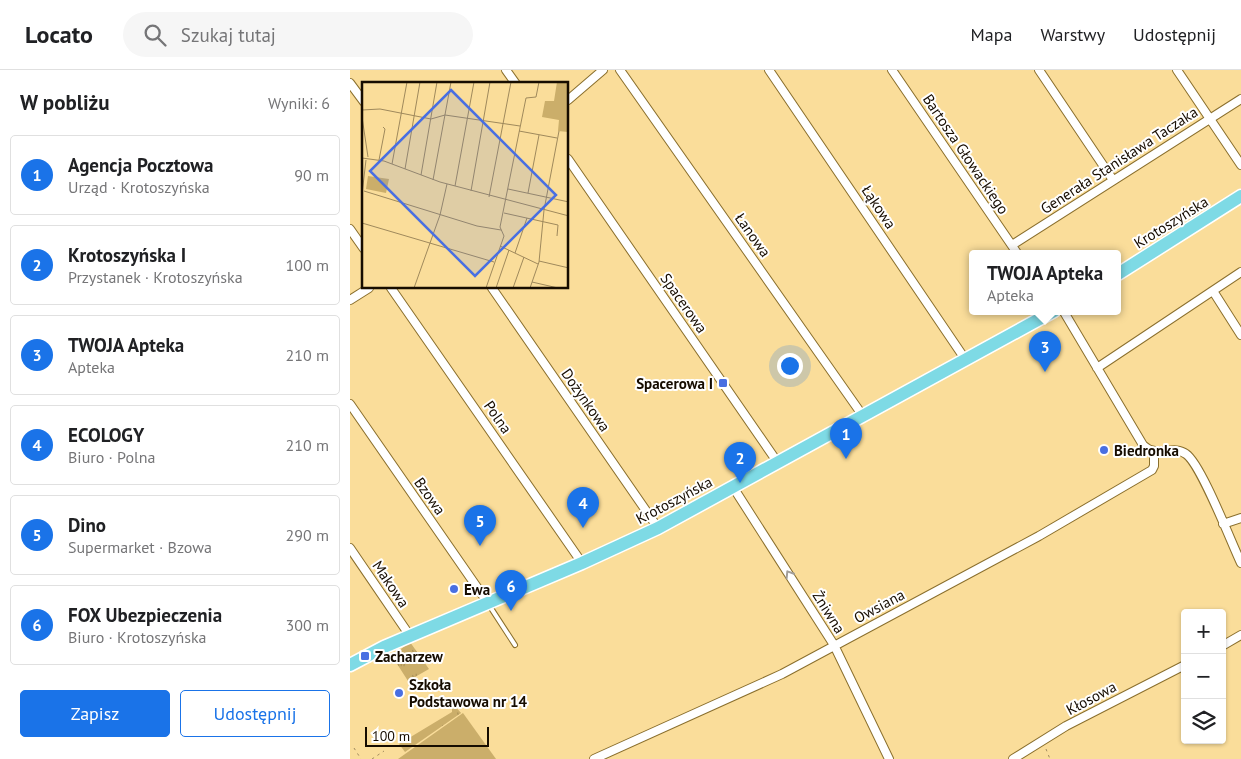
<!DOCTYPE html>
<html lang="pl">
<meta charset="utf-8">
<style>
body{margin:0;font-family:"PT Sans",sans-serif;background:#f6f6f6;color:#202124}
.controls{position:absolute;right:15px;bottom:15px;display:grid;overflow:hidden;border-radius:5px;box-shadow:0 1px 4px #0004}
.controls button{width:45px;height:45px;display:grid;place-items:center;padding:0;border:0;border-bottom:1px solid #e0e0e0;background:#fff;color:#202124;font:25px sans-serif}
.scale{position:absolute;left:15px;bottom:12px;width:124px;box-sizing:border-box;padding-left:5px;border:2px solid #160c00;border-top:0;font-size:14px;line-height:18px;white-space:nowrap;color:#160c00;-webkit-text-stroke:4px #fff;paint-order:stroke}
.you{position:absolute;left:439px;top:295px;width:18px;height:18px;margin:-12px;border:4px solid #fff;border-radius:50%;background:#1a73e8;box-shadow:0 0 0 8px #1a73e833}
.badge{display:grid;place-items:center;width:32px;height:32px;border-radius:50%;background:#1a73e8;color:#fff;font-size:16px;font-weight:700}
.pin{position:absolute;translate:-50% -41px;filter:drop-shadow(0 1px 2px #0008)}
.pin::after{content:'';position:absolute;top:26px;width:18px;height:15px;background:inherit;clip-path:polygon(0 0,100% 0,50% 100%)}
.popup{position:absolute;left:619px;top:180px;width:152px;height:65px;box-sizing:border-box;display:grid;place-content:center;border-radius:5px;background:#fff;filter:drop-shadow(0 1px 4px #0005);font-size:16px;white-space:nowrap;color:#757577}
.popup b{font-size:19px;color:#202124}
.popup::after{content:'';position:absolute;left:50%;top:100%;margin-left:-10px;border:10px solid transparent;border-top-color:#fff}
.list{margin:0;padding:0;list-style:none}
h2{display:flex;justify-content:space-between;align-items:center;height:65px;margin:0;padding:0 20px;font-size:21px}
h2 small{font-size:16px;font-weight:400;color:#757577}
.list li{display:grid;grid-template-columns:32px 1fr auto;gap:15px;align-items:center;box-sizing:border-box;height:80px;margin:0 10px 10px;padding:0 10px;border:1px solid #e0e0e0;border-radius:5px}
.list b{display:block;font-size:19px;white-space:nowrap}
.list p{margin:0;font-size:16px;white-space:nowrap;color:#757577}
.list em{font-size:16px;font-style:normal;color:#757577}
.actions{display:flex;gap:10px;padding:15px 20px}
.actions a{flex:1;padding:11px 0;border:1px solid #1a73e8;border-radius:5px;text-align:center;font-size:18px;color:#1a73e8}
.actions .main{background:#1a73e8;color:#fff}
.icon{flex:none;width:28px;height:28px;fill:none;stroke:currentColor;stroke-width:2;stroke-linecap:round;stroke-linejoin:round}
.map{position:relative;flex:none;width:891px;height:689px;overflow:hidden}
header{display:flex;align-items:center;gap:30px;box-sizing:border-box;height:70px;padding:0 25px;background:#fff;border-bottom:1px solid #e0e0e0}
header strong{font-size:24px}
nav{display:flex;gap:28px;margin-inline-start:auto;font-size:18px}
.search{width:350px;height:45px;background:#f6f6f6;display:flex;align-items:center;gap:12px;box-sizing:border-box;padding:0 18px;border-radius:28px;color:#757577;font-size:19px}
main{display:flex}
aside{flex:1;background:#fff}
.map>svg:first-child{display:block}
.grass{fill:url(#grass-tufts)}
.green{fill:#cbae6a}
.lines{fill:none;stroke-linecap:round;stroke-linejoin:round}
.lane-casing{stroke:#8a6f2d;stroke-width:6}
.street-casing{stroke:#8a6f2d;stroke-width:10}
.primary-casing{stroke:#fff;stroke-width:15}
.path{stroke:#a18b5e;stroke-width:1;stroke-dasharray:2.5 4;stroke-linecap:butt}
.lane{stroke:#fff;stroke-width:4}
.street{stroke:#fff;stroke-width:8}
.primary{stroke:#7edae5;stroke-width:12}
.oneway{stroke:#a29e99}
.poi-dot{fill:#496fe2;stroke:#fff;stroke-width:2}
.labels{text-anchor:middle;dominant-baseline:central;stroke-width:4;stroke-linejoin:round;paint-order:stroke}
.street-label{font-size:15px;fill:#160c00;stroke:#fff}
.poi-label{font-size:15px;font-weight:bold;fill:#160c00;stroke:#fff;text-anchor:start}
.inset-road{fill:none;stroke:#9f895c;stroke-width:1}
.view{fill:#496fe2;fill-opacity:0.15;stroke:#496fe2;stroke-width:2.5}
.inset-edge{fill:none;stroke:#160c00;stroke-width:2.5}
</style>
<header>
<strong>Locato</strong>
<div class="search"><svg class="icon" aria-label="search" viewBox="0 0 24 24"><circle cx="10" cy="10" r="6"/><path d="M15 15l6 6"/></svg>Szukaj tutaj</div>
<nav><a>Mapa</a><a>Warstwy</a><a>Udostępnij</a></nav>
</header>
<main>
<aside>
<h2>W pobliżu<small>Wyniki: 6</small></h2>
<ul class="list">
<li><span class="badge">1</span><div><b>Agencja Pocztowa</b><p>Urząd · Krotoszyńska</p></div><em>90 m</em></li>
<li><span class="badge">2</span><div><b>Krotoszyńska I</b><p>Przystanek · Krotoszyńska</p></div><em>100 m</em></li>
<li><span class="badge">3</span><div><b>TWOJA Apteka</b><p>Apteka</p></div><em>210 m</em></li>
<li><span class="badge">4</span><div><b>ECOLOGY</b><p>Biuro · Polna</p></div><em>210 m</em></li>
<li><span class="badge">5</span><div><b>Dino</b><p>Supermarket · Bzowa</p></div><em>290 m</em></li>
<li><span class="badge">6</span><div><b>FOX Ubezpieczenia</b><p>Biuro · Krotoszyńska</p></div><em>300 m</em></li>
</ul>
<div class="actions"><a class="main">Zapisz</a><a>Udostępnij</a></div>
</aside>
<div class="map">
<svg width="891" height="689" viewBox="0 0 891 689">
<defs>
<pattern id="grass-tufts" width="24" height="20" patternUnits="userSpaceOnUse" patternTransform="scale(1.25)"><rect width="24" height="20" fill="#cbae6a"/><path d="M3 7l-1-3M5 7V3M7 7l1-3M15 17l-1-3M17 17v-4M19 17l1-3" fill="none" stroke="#ae945a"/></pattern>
</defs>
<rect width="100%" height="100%" fill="#fadd9a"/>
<path class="grass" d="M60,572L79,599L58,611L42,586Z
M105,636L111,643L55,682L49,674L97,645L102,642V638Z"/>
<path class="green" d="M113,643L146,689H48Z"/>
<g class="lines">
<defs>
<path id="lane" d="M139,535L165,575"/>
<path id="street" d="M156,0L166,14
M270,0L513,346
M419,0L615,289
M542,0L667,183
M689,0L763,110
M827,0L891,95
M0,13L14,32
M218,30L253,0
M218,89L428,393
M0,159L14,179
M662,175L891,29
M41,218L232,493
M142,218L308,458
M863,221L891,265
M0,230L19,218
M712,241L714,242L793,375C807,389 823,374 836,384C851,394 881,472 891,493
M747,298L891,202
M0,334L138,533
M383,417L484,575L539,689
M873,454L891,448
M0,478L60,566
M872,576L891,565
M244,689L432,604L689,466L802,400L804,396V382
M663,689L716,656L835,595"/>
<path id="primary" d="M768,204L891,126
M0,595L34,577L232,493L308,458L704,241"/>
</defs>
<use href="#lane" class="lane-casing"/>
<use href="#street" class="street-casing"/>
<use href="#primary" class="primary-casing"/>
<path class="path" d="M4,678L11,689
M696,679L700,689
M22,689L34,681"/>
<use href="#lane" class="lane"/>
<use href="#street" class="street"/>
<use href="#primary" class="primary"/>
</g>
<defs><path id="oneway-chevron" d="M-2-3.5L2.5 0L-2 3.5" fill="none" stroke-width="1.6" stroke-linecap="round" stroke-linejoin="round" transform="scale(1.25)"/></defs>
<use class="oneway" href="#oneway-chevron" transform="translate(439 504) rotate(-122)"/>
<g class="poi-dot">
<rect x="368" y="308" width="10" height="10" rx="2.5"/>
<circle cx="754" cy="380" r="5"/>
<circle cx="104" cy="519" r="5"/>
<rect x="10" y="581" width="10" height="10" rx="2.5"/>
<circle cx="49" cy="623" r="5"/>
</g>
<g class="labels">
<g class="street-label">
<text transform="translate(616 84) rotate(56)">Bartosza Głowackiego</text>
<text transform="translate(769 90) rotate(-33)">Generała Stanisława Taczaka</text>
<text transform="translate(529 137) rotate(56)">Łąkowa</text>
<text transform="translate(821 152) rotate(-32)">Krotoszyńska</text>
<text transform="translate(403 165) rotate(55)">Łanowa</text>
<text transform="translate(334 233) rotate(55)">Spacerowa</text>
<text transform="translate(236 330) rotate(55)">Dożynkowa</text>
<text transform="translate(148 347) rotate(55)">Polna</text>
<text transform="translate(80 426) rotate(55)">Bzowa</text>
<text transform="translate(324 430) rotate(-28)">Krotoszyńska</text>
<text transform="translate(41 514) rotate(56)">Makowa</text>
<text transform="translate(529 536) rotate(-28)">Owsiana</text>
<text transform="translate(479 542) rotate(58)">Żniwna</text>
<text transform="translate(741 628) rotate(-28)">Kłosowa</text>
</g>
<g class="poi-label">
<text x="363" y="313" text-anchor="end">Spacerowa I</text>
<text x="764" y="380">Biedronka</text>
<text x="114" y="519">Ewa</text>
<text x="25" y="586">Zacharzew</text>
<text x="59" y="614">Szkoła<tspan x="59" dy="17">Podstawowa nr 14</tspan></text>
</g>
</g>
<g transform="translate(12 12)">
<rect width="206" height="206" fill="#fadd9a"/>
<path d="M195,0H206V50L196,49L197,38L180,35L183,19H192Z" fill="#cbae6a"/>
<path d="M6,94L27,97L24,111L4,107Z" fill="#cbae6a"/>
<path class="inset-road" d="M0,28L18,27L69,37L83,33L158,44M0,35L6,75M157,49L195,56M0,76L22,79L78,100L207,134M17,78L23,47L21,45M30,82L45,0M43,87L58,0M59,93L75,0M71,98L89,0M93,104L112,0M146,107L207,120M2,109L115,144L139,148M109,109L128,0M166,111L177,53M0,112L4,78M127,115L149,0M142,131L196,143L195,154M0,141L132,180M138,164L176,182M153,171L165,136M177,179L207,186M170,200L196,206M52,206L78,133L85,102M124,206L142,154L138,145L164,16L174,15L177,0M134,206L147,168M151,206L162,175M168,206L177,180L182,128L197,49"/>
<path class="view" d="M89,8L194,113L113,194L8,89Z"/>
<rect width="206" height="206" class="inset-edge"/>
</g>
</svg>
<div class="controls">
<button>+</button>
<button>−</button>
<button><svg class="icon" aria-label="layers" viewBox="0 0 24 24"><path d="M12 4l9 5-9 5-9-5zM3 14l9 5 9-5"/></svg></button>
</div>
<div class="scale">100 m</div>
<div class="you"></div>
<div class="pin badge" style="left:496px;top:389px">1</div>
<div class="pin badge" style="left:390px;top:413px">2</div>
<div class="pin badge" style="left:695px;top:302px">3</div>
<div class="popup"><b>TWOJA Apteka</b>Apteka</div>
<div class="pin badge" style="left:233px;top:458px">4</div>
<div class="pin badge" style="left:130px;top:476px">5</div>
<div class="pin badge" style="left:161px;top:541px">6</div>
</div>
</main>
